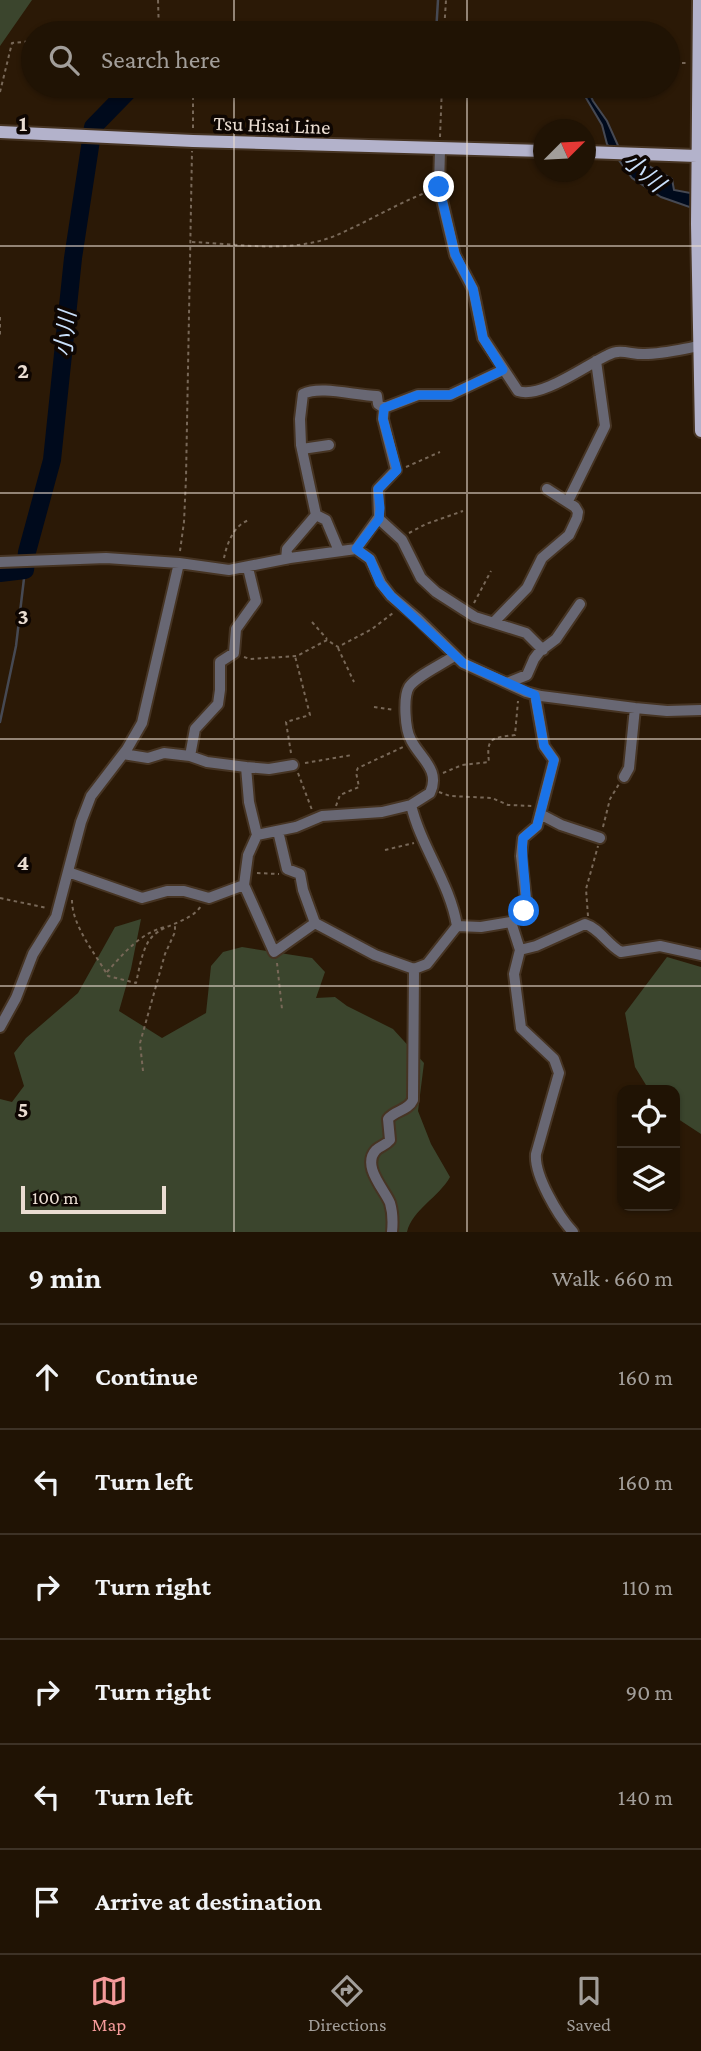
<!DOCTYPE html>
<meta charset="utf-8">
<style>
body{margin:0;font-family:"Crimson Pro","Noto Sans JP",serif;background:#2d2013;color:#f1f3f6}
.controls{position:absolute;right:21px;bottom:21px;display:grid;overflow:hidden;border-radius:14px;box-shadow:0 2px 5px #0004}
.controls button{width:63px;height:63px;display:grid;place-items:center;padding:0;border:0;border-bottom:2px solid #3d3226;background:#201304;color:#f1f3f6;font:35px sans-serif}
.compass{position:absolute;left:533px;top:119px;width:63px;height:63px;border-radius:50%;background:#201304;box-shadow:0 2px 5px #0004;rotate:66deg}
.scale{position:absolute;left:21px;bottom:18px;width:145px;box-sizing:border-box;padding-left:7px;border:4px solid #eaddd2;border-top:0;font-size:19px;line-height:24px;white-space:nowrap;color:#eaddd2;-webkit-text-stroke:5px #0e0602;paint-order:stroke}
.stop{position:absolute;width:21px;height:21px;margin:-16px;border:5px solid #1a73e8;border-radius:50%;background:#fff}
.stop.end{background:#1a73e8;border-color:#fff;box-shadow:0 2px 7px #0008}
.list{margin:0;padding:0;list-style:none}
h2{display:flex;justify-content:space-between;align-items:center;height:91px;margin:0;padding:0 28px;font-size:30px}
h2 small{font-size:23px;font-weight:400;color:#a29e9a}
.list li{display:grid;grid-template-columns:46px 1fr auto;gap:21px;align-items:center;box-sizing:border-box;height:105px;padding:0 28px;border-top:2px solid #3d3226}
.list b{display:block;font-size:26px;white-space:nowrap}
.list em{font-size:23px;font-style:normal;color:#a29e9a}
.icon{flex:none;width:38px;height:38px;fill:none;stroke:currentColor;stroke-width:2;stroke-linecap:round;stroke-linejoin:round}
.map{position:relative;flex:none;width:701px;height:1232px;overflow:hidden}
.search{position:absolute;background:#201304;box-shadow:0 2px 5px #0004;left:21px;right:21px;top:21px;height:77px;display:flex;align-items:center;gap:18px;box-sizing:border-box;padding:0 24px;border-radius:38px;color:#a29e9a;font-size:26px}
.sheet{height:721px;background:#201304}
nav{display:flex;justify-content:space-around;align-items:center;box-sizing:border-box;height:98px;border-top:2px solid #3d3226;background:#201304;font-size:19px;color:#a29e9a}
nav a{display:grid;justify-items:center;gap:4px}
nav .on{color:#f59b9b}
.map>svg:first-child{display:block}
.green{fill:#3b452d}
.water{fill:#000a1c;stroke:#464953;stroke-width:2}
.lines{fill:none;stroke-linecap:round;stroke-linejoin:round}
.stream{stroke:#464953;stroke-width:2.5}
.river{stroke:#000a1c;stroke-width:18}
.minor-casing{stroke:#463423;stroke-width:14}
.major-casing{stroke:#463423;stroke-width:16}
.path{stroke:#786858;stroke-width:2;stroke-dasharray:3.5 3.5;stroke-linecap:butt}
.minor{stroke:#686773;stroke-width:10}
.major{stroke:#b3b2cb;stroke-width:12}
.route{stroke:#1a73e8;stroke-width:9}
.grid{fill:none;stroke:#eaddd2;stroke-width:2;stroke-opacity:0.55}
.labels{text-anchor:middle;dominant-baseline:central;stroke-width:7;stroke-linejoin:round;paint-order:stroke}
.street-label{font-size:21px;fill:#eaddd2;stroke:#0e0602}
.water-label{font-size:23px;font-style:italic;fill:#c9dffa;stroke:#0e0602}
.grid-label{font-size:23px;text-anchor:middle;font-weight:bold;fill:#eaddd2;stroke:#0e0602;stroke-width:7;stroke-linejoin:round;paint-order:stroke}
</style>
<div class="map">
<svg width="701" height="1232" viewBox="0 0 701 1232">
<rect width="100%" height="100%" fill="#2b1906"/>
<path class="green" d="M0,0H32L0,46Z
M141,919L131,969L119,1011L162,1038L206,1013L211,966L223,952L242,947L312,958L325,972L316,998L335,997L347,1006L393,1029L424,1063L418,1111L431,1144L450,1177C439,1197 412,1210 407,1232H0V1099L12,1102L24,1086L14,1053L26,1038L78,993L115,927Z
M667,957L701,967V1134L675,1117V1090H649L635,1067L625,1013Z"/>
<path class="water" d="M579,86H586L593,101L607,121L620,150L672,179L674,190L701,195V211L661,197L632,178L607,144L602,125Z"/>
<g class="lines">
<path class="stream" d="M436,33L438,0
M0,722L16,646L25,570"/>
<path class="river" d="M0,573L25,570L27,552L52,460L73,258L93,127L133,86"/>
<defs>
<path id="minor" d="M440,149L439,187L455,255L473,289L483,338L518,391C541,399 586,365 608,355C621,348 632,355 645,354C663,354 682,349 700,346
M302,449L329,445
M568,501L605,426L596,361
M316,515L326,520L339,551
M379,519L402,540L421,578L436,592L475,617L526,633L543,650
M356,549L379,517L378,489L396,470L383,419L384,408L418,395H450L503,370
M286,559L287,549L316,515L301,445L300,419L303,394C320,385 357,396 377,396L378,404L384,408
M0,562L106,558L179,563L229,570L290,558L356,549L370,559L381,583L391,596L417,618L463,663L526,692L541,696L635,708L667,711L701,710
M248,568L256,601L236,629L234,653L220,662V690L218,704L195,729L190,756L207,762L246,767L249,802L257,835L296,827L322,816L382,812L411,805L430,793C441,770 420,758 411,740C405,730 403,697 409,687C416,676 443,664 454,656
M494,622L527,588L542,558L569,535L577,518L578,512L575,507L547,489
M507,683L527,675L534,659L540,651L556,639L580,604
M123,754L148,758L164,753L190,756
M246,767L269,769L293,765
M624,777L629,768L635,708
M411,805C421,847 450,883 457,926
M540,814L561,825L600,838
M278,831L287,869L300,874L303,890L315,923
M68,872L142,898L167,891H184L209,898L244,885L274,952L315,923L375,955L414,969
M244,885L248,855L257,835
M511,922L527,908L521,856L523,838L537,826L554,760L544,746L535,695
M457,926L481,927L511,922L520,950L514,974L521,1028L554,1059L559,1073L536,1154C534,1175 558,1216 573,1232
M520,950L536,946L585,924C599,928 608,945 621,952L660,946L701,955
M0,1027L16,998L33,954L56,917L81,822L91,796L127,749L142,723L179,563
M392,1232C393,1222 393,1213 390,1203C385,1190 361,1166 376,1150C380,1146 386,1145 390,1140L388,1119C395,1110 408,1111 413,1100L414,969L427,964L457,926"/>
<path id="major" d="M699,0L697,224L701,431
M0,132L193,141L544,151
M586,152L697,156"/>
</defs>
<use href="#minor" class="minor-casing"/>
<use href="#major" class="major-casing"/>
<path class="path" d="M158,0L159,33
M444,32L446,0
M430,33L543,31L553,33
M668,63H687
M0,92L12,43L33,41
M193,128V86
M440,137L442,86
M192,242C238,244 293,254 337,235C369,221 398,203 430,191
M0,317V336
M406,467L440,452
M409,533L426,524L463,511
M180,551L184,522L186,478L192,151
M224,558C227,543 234,525 249,520
M474,603L491,571
M312,622L327,639
M338,648L354,682
M244,657L250,659L297,656L327,640L338,647L372,629L393,613
M374,707L394,710
M291,753L286,722L310,715L295,656
M305,763L352,755
M298,773L312,810
M443,773L462,765L489,762C486,737 492,738 515,735L518,701
M439,792L450,796L492,798L508,805L533,806
M336,806L340,795L359,787L356,772L358,768L403,747
M603,827L610,799L619,784
M385,850L414,843
M257,873L279,874
M0,898L47,908
M72,900C72,926 95,953 108,976L136,983C139,970 141,956 147,944C157,923 189,925 201,906
M588,916L586,889L598,846
M277,963L282,1009
M107,972C123,954 140,933 165,927
M143,1071L140,1043L165,954L175,932V925"/>
<use href="#minor" class="minor"/>
<use href="#major" class="major"/>
</g>
<g class="lines">
<path class="route" d="M439,187L455,254L473,289L483,338L503,370L450,395H418L384,408L383,419L397,470L378,489L380,508L379,519L356,549L370,559L380,583L391,596L463,663L535,695L544,746L554,760L537,826L523,838C520,857 530,900 524,911"/>
</g>
<path class="grid" d="M234,0V33M467,0V33M234,86V1232M467,86V1232M0,246H701M0,493H701M0,739H701M0,986H701"/>
<g class="labels">
<g class="street-label">
<text transform="translate(272 125) rotate(2)">Tsu Hisai Line</text>
</g>
<g class="water-label">
<text transform="translate(644 172) rotate(40)">小川</text>
<text transform="translate(65 334) rotate(-84)">小川</text>
</g>
</g>
<g class="grid-label">
<text x="23" y="131">1</text>
<text x="23" y="378">2</text>
<text x="23" y="624">3</text>
<text x="23" y="870">4</text>
<text x="23" y="1117">5</text>
</g>
</svg>
<div class="controls">
<button><svg class="icon" aria-label="locate" viewBox="0 0 24 24"><circle cx="12" cy="12" r="6"/><path d="M12 2v4M12 18v4M2 12h4M18 12h4"/></svg></button>
<button><svg class="icon" aria-label="layers" viewBox="0 0 24 24"><path d="M12 4l9 5-9 5-9-5zM3 14l9 5 9-5"/></svg></button>
</div>
<svg class="compass" viewBox="-18 -18 36 36"><path d="M0-13l5 13h-10z" fill="#e53935"/><path d="M0 13l5-13h-10z" fill="#a29e9a"/></svg>
<div class="scale">100 m</div>
<div class="stop" style="left:524px;top:911px"></div>
<div class="stop end" style="left:439px;top:187px"></div>
<div class="search"><svg class="icon" aria-label="search" viewBox="0 0 24 24"><circle cx="10" cy="10" r="6"/><path d="M15 15l6 6"/></svg>Search here</div>
</div>
<section class="sheet">
<h2>9 min<small>Walk · 660 m</small></h2>
<ul class="list">
<li><svg class="icon" aria-label="ahead" viewBox="0 0 24 24"><path d="M12 20V5M6 11l6-6 6 6"/></svg><div><b>Continue</b></div><em>160 m</em></li>
<li><svg class="icon" aria-label="left" viewBox="0 0 24 24"><path d="M17 20v-9H6M10 6l-5 5 5 5"/></svg><div><b>Turn left</b></div><em>160 m</em></li>
<li><svg class="icon" aria-label="right" viewBox="0 0 24 24"><path d="M7 20v-9h11M14 6l5 5-5 5"/></svg><div><b>Turn right</b></div><em>110 m</em></li>
<li><svg class="icon" aria-label="right" viewBox="0 0 24 24"><path d="M7 20v-9h11M14 6l5 5-5 5"/></svg><div><b>Turn right</b></div><em>90 m</em></li>
<li><svg class="icon" aria-label="left" viewBox="0 0 24 24"><path d="M17 20v-9H6M10 6l-5 5 5 5"/></svg><div><b>Turn left</b></div><em>140 m</em></li>
<li><svg class="icon" aria-label="arrive" viewBox="0 0 24 24"><path d="M6 21V4h12l-3 4 3 4H6"/></svg><div><b>Arrive at destination</b></div></li>
</ul>
</section>
<nav>
<a class="on"><svg class="icon" aria-label="map" viewBox="0 0 24 24"><path d="M3 6l6-2 6 2 6-2v14l-6 2-6-2-6 2zM9 4v14M15 6v14"/></svg>Map</a>
<a><svg class="icon" aria-label="directions" viewBox="0 0 24 24"><path d="M12 3l9 9-9 9-9-9zM9 14v-3h6M13 9l2 2-2 2"/></svg>Directions</a>
<a><svg class="icon" aria-label="saved" viewBox="0 0 24 24"><path d="M7 4h10v16l-5-4-5 4z"/></svg>Saved</a>
</nav>
